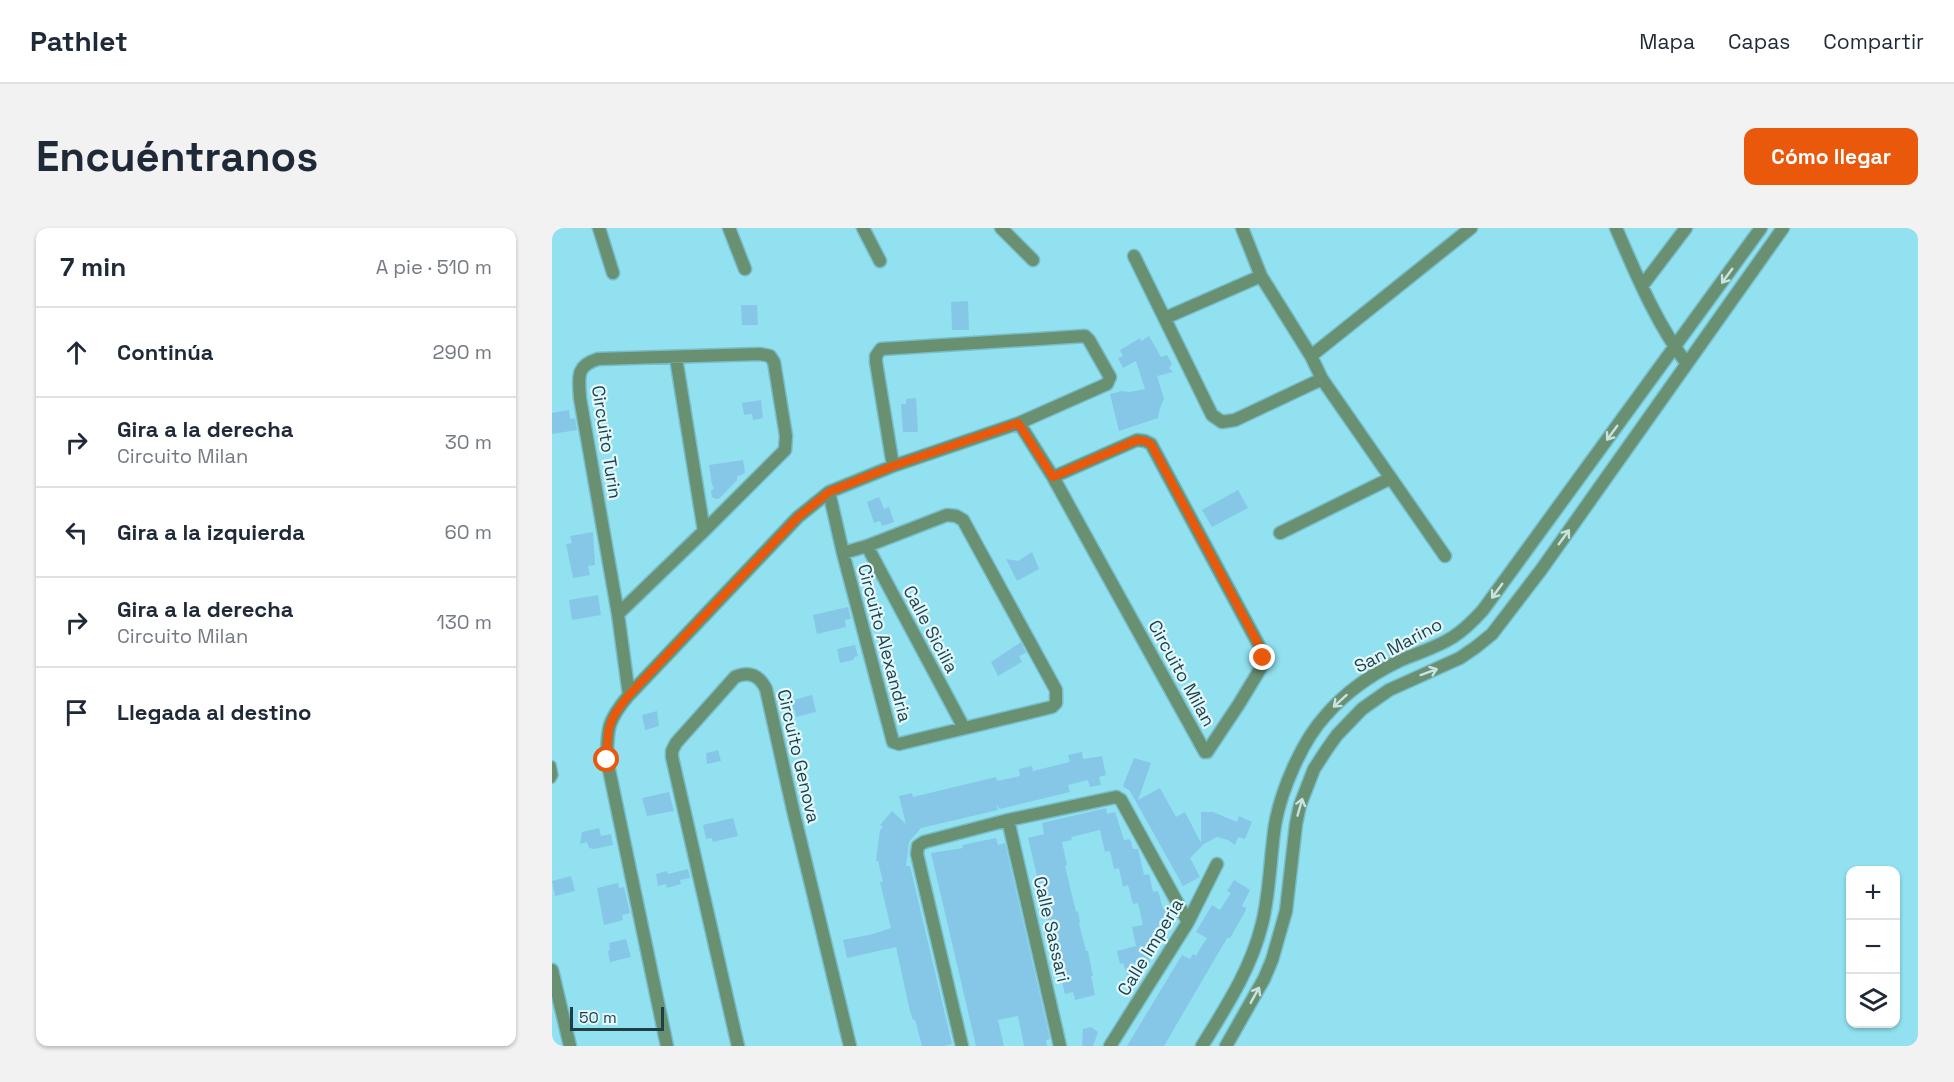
<!DOCTYPE html>
<html lang="es">
<meta charset="utf-8">
<style>
body{margin:0;font-family:"Space Grotesk",sans-serif;background:#f2f2f3;color:#1f2937}
.controls{position:absolute;right:18px;bottom:18px;display:grid;overflow:hidden;border-radius:12px;box-shadow:0 2px 4px #0004}
.controls button{width:54px;height:54px;display:grid;place-items:center;padding:0;border:0;border-bottom:2px solid #e0e1e3;background:#fff;color:#1f2937;font:30px sans-serif}
.scale{position:absolute;left:18px;bottom:15px;width:94px;box-sizing:border-box;padding-left:6px;border:3px solid #1e3f45;border-top:0;font-size:16px;line-height:21px;white-space:nowrap;color:#1e3f45;-webkit-text-stroke:4px #e1f8fc;paint-order:stroke}
.stop{position:absolute;width:18px;height:18px;margin:-14px;border:4px solid #ea580c;border-radius:50%;background:#fff}
.stop.end{background:#ea580c;border-color:#fff;box-shadow:0 2px 6px #0008}
.list{margin:0;padding:0;list-style:none}
h2{display:flex;justify-content:space-between;align-items:center;height:78px;margin:0;padding:0 24px;font-size:26px}
h2 small{font-size:20px;font-weight:400;color:#747a83}
.list li{display:grid;grid-template-columns:39px 1fr auto;gap:18px;align-items:center;box-sizing:border-box;height:90px;padding:0 24px;border-top:2px solid #e0e1e3}
.list b{display:block;font-size:22px;white-space:nowrap}
.list p{margin:0;font-size:20px;white-space:nowrap;color:#747a83}
.list em{font-size:20px;font-style:normal;color:#747a83}
.icon{flex:none;width:33px;height:33px;fill:none;stroke:currentColor;stroke-width:2;stroke-linecap:round;stroke-linejoin:round}
.map{position:relative;flex:none;width:1366px;height:818px;overflow:hidden;border-radius:12px}
header{display:flex;align-items:center;gap:36px;box-sizing:border-box;height:84px;padding:0 30px;background:#fff;border-bottom:2px solid #e0e1e3}
header strong{font-size:28px}
nav{display:flex;gap:33px;margin-inline-start:auto;font-size:21px}
.intro{display:flex;align-items:center;justify-content:space-between;box-sizing:border-box;height:144px;padding:0 36px}
h1{margin:0;font-size:42px}
.button{padding:15px 27px;border-radius:12px;background:#ea580c;color:#fff;font-size:21px;font-weight:700}
main{display:flex;gap:36px;padding:0 36px}
aside{flex:1;background:#fff;border-radius:12px;box-shadow:0 2px 4px #0004}
.map>svg:first-child{display:block}
.building{fill:#86c7e7}
.lines{fill:none;stroke-linecap:round;stroke-linejoin:round}
.lane-casing{stroke:#78bdca;stroke-width:10}
.street-casing{stroke:#78bdca;stroke-width:15}
.lane{stroke:#689071;stroke-width:7}
.street{stroke:#689071;stroke-width:12}
.oneway{stroke:#c9e3e0}
.route{stroke:#ea580c;stroke-width:8}
.labels{text-anchor:middle;dominant-baseline:central;stroke-width:4.5;stroke-linejoin:round;paint-order:stroke}
.street-label{font-size:18px;fill:#1e3f45;stroke:#e1f8fc}
</style>
<header>
<strong>Pathlet</strong>
<nav><a>Mapa</a><a>Capas</a><a>Compartir</a></nav>
</header>
<div class="intro"><h1>Encuéntranos</h1><a class="button">Cómo llegar</a></div>
<main>
<aside>
<h2>7 min<small>A pie · 510 m</small></h2>
<ul class="list">
<li><svg class="icon" aria-label="ahead" viewBox="0 0 24 24"><path d="M12 20V5M6 11l6-6 6 6"/></svg><div><b>Continúa</b></div><em>290 m</em></li>
<li><svg class="icon" aria-label="right" viewBox="0 0 24 24"><path d="M7 20v-9h11M14 6l5 5-5 5"/></svg><div><b>Gira a la derecha</b><p>Circuito Milan</p></div><em>30 m</em></li>
<li><svg class="icon" aria-label="left" viewBox="0 0 24 24"><path d="M17 20v-9H6M10 6l-5 5 5 5"/></svg><div><b>Gira a la izquierda</b></div><em>60 m</em></li>
<li><svg class="icon" aria-label="right" viewBox="0 0 24 24"><path d="M7 20v-9h11M14 6l5 5-5 5"/></svg><div><b>Gira a la derecha</b><p>Circuito Milan</p></div><em>130 m</em></li>
<li><svg class="icon" aria-label="arrive" viewBox="0 0 24 24"><path d="M6 21V4h12l-3 4 3 4H6"/></svg><div><b>Llegada al destino</b></div></li>
</ul>
</aside>
<div class="map">
<svg width="1366" height="818" viewBox="0 0 1366 818">
<rect width="100%" height="100%" fill="#91e1f0"/>
<path class="building" d="M416,73L417,102H400L399,74Z
M189,77H205L206,97H190Z
M597,108L609,129L615,127L620,136L617,140L621,144L605,148L612,171L608,180L606,190L567,203L558,166L570,163L578,164L593,161L584,133L571,140L566,130L571,128L568,122L588,110L589,113Z
M364,170L366,204H351L349,176H354V171Z
M209,172L211,190L201,192L200,186L192,187L190,175Z
M17,182L18,191L23,190L25,202L0,206V185Z
M191,232L193,244L190,247L185,248V252L168,270L164,271L160,269L159,263L162,260L160,257L157,237Z
M686,262L696,280L660,299L650,282Z
M327,269L332,281L337,279L342,294L330,298L328,293L322,295L315,274Z
M41,304L43,337L36,338L38,347L21,350L14,316L20,315L18,308Z
M480,324L487,341L465,353L454,331L466,333Z
M46,367L49,387L20,392L17,372Z
M296,379L299,391L293,392L294,399L265,406L261,387Z
M469,414L474,425L467,428L470,434L446,448L439,434Z
M303,417L306,428L302,429V431L298,433L288,435L285,421Z
M260,467L264,484L244,489L243,482L235,483L233,474Z
M105,483L107,498L93,502L90,487Z
M166,522L169,533L155,536L154,525Z
M530,524L531,531L550,528L554,547L547,549L549,557L538,559L536,552L516,557L518,564L448,581L444,576L446,582L369,600L357,614L354,638H358L400,816L392,818H370L363,792H361L358,783L344,719L295,730L291,712L321,706L339,700L328,654H331L326,633H324L328,602L331,599L328,597L340,583L354,596L347,568L360,565L361,569L444,549L445,553L468,548L467,541L480,538L481,543L518,534L516,527Z
M582,530L599,535L586,572L608,560L624,589L633,584L649,615V584H661L685,594L687,588L700,594L693,611L686,609L683,617L676,612L665,609L650,617V618L638,630L648,649L631,658L578,563L571,558Z
M117,564L122,583L95,588L90,570Z
M554,580L555,586L563,584L572,612L578,611L581,621H586L592,647L597,646L601,664L606,663L611,681L616,680L619,690L607,693L611,711L594,716L598,734L585,738L586,744L575,747L571,735L568,736L565,723L584,718L580,699L591,697L586,675L581,676L576,657L571,659L567,640L562,641L558,623L553,624L548,602L519,609L520,612L510,614L515,637L513,638L524,684L526,683L528,695H527L534,723H536L541,748H539L543,767L523,772L521,764L513,766L476,610L492,606L490,595Z
M181,590L186,608L161,614L160,610L154,611L151,597Z
M47,600L49,608L59,606L61,617L42,621L37,620L35,614L28,616L30,604Z
M444,610L446,617L453,615L498,811L494,812L495,818H472L466,788L446,792L452,818H424L379,625L411,620L410,617Z
M136,641L138,650L128,652L129,656L115,660L114,656L106,658L104,646L115,643L116,646Z
M19,648L23,663L3,668L0,653Z
M682,652L698,662L690,678L694,680V682L678,710H675L612,818H575L630,727L638,731L641,726L644,728L649,719L655,710L644,704L660,677L668,682L679,665L675,663Z
M66,655L67,660L72,659L78,685L70,687L71,692L52,697L45,660Z
M74,711L79,729L58,734L56,723L58,722L57,715Z
M539,799L546,804L541,818H530L531,801Z"/>
<g class="lines">
<defs>
<path id="lane" d="M0,537L2,547L0,551"/>
<path id="street" d="M47,0L61,45
M177,0L193,41
M311,0L328,33
M449,0L481,32
M690,0L709,48L759,128L770,151L893,328
M1064,0C1084,46 1104,95 1135,136
M582,28L660,187L670,194L683,192L770,151
M1090,58L1134,0
M613,90L709,48
M759,128L919,0
M124,130L152,303
M467,195L501,249L653,524H655L687,476L710,438V423L599,216L593,213L585,212L501,249
M277,264L291,325L341,514L347,516L500,479L504,475V462L411,292L404,288L395,287L315,318L291,325
M728,305L839,250
M315,318L412,500
M66,386L152,303L233,222L234,208L222,134L218,128L208,126L46,131C23,138 27,150 28,170L66,386L77,467
M456,592L508,818
M0,742L18,818
M115,818L55,532C55,499 56,492 77,467L246,289L277,264L341,238L467,195L555,156L558,149L537,112L533,108L329,121L324,128V134L341,238
M186,818L120,529V523L124,515L183,449C197,443 207,447 214,461L241,582L298,818
M410,818L365,626L366,618L372,614L456,592L564,569L569,572L636,694
M558,818L636,694L665,636
M650,818C674,779 699,741 710,696C718,664 718,630 723,597C729,562 750,513 774,487C794,464 820,446 847,433C865,425 884,420 901,409C912,402 922,392 931,382L1209,0
M674,818L712,751L720,732L734,683L744,596L748,577L762,541L775,521L785,507L810,481L837,462L908,430L924,419L940,406L989,342L1231,0"/>
</defs>
<use href="#lane" class="lane-casing"/>
<use href="#street" class="street-casing"/>
<use href="#lane" class="lane"/>
<use href="#street" class="street"/>
</g>
<defs><path id="oneway-shaft" d="M-6 0H5M1.5-3L5.5 0L1.5 3" fill="none" stroke-width="1.6" stroke-linecap="round" stroke-linejoin="round" transform="scale(1.5)"/></defs>
<g class="oneway">
<use href="#oneway-shaft" transform="translate(1175 48) rotate(126)"/>
<use href="#oneway-shaft" transform="translate(1060 205) rotate(126)"/>
<use href="#oneway-shaft" transform="translate(1012 309) rotate(-54)"/>
<use href="#oneway-shaft" transform="translate(945 363) rotate(126)"/>
<use href="#oneway-shaft" transform="translate(877 444) rotate(-20)"/>
<use href="#oneway-shaft" transform="translate(788 473) rotate(138)"/>
<use href="#oneway-shaft" transform="translate(748 579) rotate(-74)"/>
<use href="#oneway-shaft" transform="translate(703 767) rotate(-61)"/>
</g>
<g class="lines">
<path class="route" d="M55,532C55,499 56,492 77,467L246,289L277,264L341,238L466,195L501,249L585,212L593,213L599,216L710,423L711,430"/>
</g>
<g class="labels">
<g class="street-label">
<text transform="translate(55 214) rotate(81)">Circuito Turin</text>
<text transform="translate(379 401) rotate(62)">Calle Sicilia</text>
<text transform="translate(333 415) rotate(75)">Circuito Alexandria</text>
<text transform="translate(846 417) rotate(-28)">San Marino</text>
<text transform="translate(630 445) rotate(61)">Circuito Milan</text>
<text transform="translate(247 528) rotate(77)">Circuito Genova</text>
<text transform="translate(500 701) rotate(77)">Calle Sassari</text>
<text transform="translate(598 719) rotate(-59)">Calle Imperia</text>
</g>
</g>
</svg>
<div class="controls">
<button>+</button>
<button>−</button>
<button><svg class="icon" aria-label="layers" viewBox="0 0 24 24"><path d="M12 4l9 5-9 5-9-5zM3 14l9 5 9-5"/></svg></button>
</div>
<div class="scale">50 m</div>
<div class="stop" style="left:55px;top:532px"></div>
<div class="stop end" style="left:711px;top:430px"></div>
</div>
</main>
